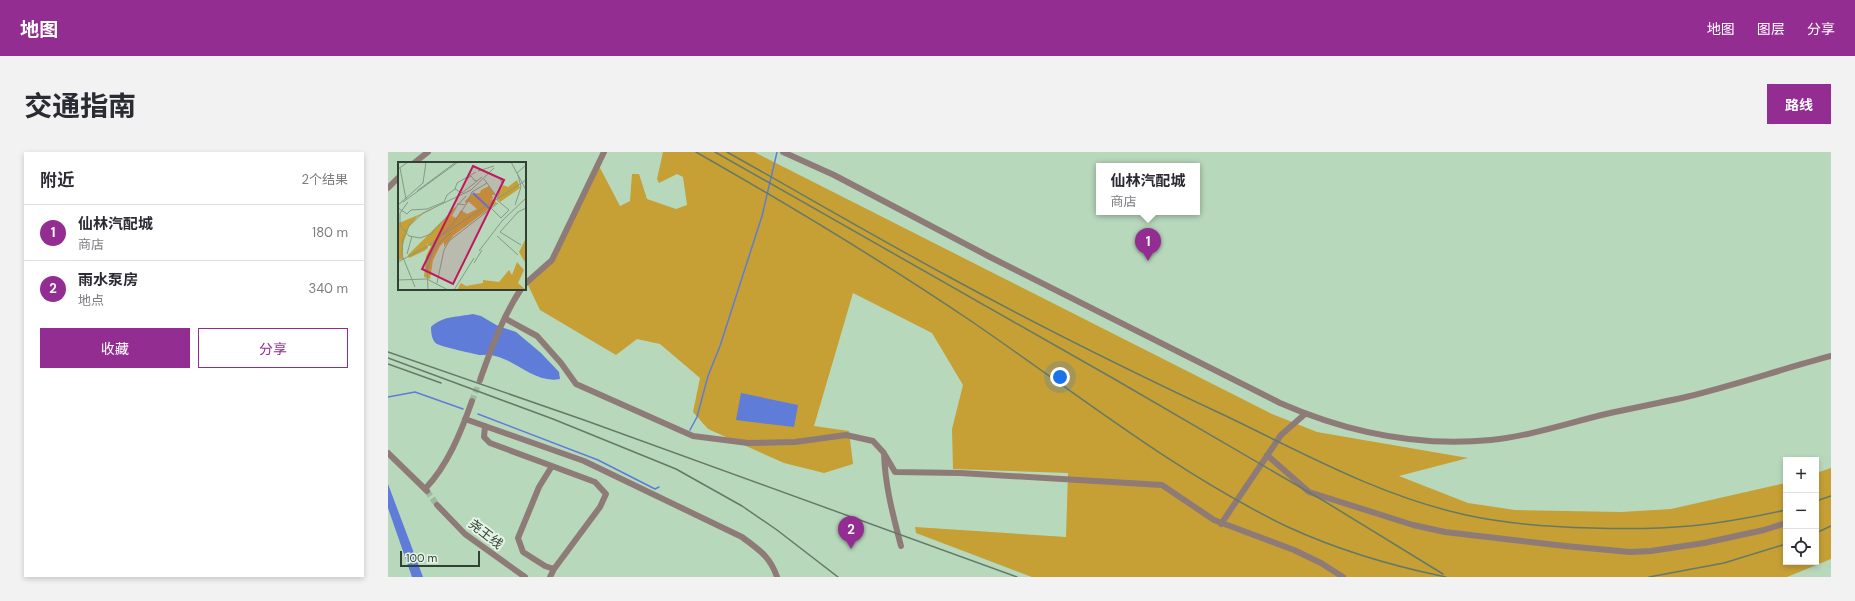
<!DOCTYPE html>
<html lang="zh">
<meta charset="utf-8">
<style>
body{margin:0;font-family:"DM Sans","Noto Sans SC",sans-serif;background:#f2f2f3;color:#2b2b33}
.controls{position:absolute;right:12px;bottom:12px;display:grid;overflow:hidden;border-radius:0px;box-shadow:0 2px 6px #0003}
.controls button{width:36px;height:36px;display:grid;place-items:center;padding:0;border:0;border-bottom:1px solid #e1e1e2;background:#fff;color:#2b2b33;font:20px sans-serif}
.scale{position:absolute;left:12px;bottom:10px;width:80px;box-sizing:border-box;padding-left:4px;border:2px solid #334034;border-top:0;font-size:11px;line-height:14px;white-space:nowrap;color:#334034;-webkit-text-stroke:3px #e4f4e6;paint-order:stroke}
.you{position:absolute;left:672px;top:225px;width:14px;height:14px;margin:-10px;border:3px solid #fff;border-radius:50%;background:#1a73e8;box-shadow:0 0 0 6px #1a73e833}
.badge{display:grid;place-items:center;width:26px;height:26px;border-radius:50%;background:#932d92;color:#fff;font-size:13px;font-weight:700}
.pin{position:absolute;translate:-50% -33px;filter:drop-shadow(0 1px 2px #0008)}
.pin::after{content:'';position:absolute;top:21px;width:14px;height:12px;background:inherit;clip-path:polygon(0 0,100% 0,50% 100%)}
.popup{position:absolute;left:708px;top:11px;width:104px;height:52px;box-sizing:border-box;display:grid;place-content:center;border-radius:0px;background:#fff;filter:drop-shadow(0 1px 3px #0005);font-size:13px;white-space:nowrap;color:#7c7c81}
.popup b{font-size:15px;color:#2b2b33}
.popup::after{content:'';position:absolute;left:50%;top:100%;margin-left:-8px;border:8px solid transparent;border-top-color:#fff}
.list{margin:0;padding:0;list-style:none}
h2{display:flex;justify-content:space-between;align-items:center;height:52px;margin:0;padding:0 16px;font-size:17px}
h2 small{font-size:13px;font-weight:400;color:#7c7c81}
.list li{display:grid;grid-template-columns:26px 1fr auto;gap:12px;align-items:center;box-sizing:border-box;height:56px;padding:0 16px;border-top:1px solid #e1e1e2}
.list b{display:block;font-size:15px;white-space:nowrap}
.list p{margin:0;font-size:13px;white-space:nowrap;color:#7c7c81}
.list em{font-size:13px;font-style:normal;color:#7c7c81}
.actions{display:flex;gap:8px;padding:12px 16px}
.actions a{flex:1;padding:9px 0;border:1px solid #932d92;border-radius:0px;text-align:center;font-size:14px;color:#932d92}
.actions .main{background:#932d92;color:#fff}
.icon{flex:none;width:22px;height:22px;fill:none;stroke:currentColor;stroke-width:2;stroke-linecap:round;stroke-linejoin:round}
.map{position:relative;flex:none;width:1443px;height:425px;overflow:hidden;border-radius:0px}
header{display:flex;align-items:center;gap:24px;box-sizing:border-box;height:56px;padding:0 20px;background:#932d92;color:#fff}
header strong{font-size:19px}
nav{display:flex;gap:22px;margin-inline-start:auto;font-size:14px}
.intro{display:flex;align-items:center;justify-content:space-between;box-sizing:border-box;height:96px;padding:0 24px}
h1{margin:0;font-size:28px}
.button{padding:10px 18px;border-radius:0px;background:#932d92;color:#fff;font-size:14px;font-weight:700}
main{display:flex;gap:24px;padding:0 24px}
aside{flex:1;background:#fff;border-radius:0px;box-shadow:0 2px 6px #0003}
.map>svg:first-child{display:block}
.green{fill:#c69f35}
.water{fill:#5e7cd8}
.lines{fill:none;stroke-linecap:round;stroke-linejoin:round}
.stream{stroke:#5e7cd8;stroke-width:1.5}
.street-tunnel{stroke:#9dbaa1;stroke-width:6;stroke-dasharray:6 3;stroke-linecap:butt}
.street{stroke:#8e7b78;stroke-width:6}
.rail{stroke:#657967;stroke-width:1.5}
.labels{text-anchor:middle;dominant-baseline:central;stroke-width:4;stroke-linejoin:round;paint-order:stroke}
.street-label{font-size:13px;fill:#334034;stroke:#e4f4e6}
.inset-river{fill:none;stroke:#5e7cd8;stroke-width:2}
.inset-road{fill:none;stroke:#839b86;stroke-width:1}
.view{fill:#c2185b;fill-opacity:0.15;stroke:#c2185b;stroke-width:2}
.inset-edge{fill:none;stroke:#334034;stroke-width:2}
</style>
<header>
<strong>地图</strong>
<nav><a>地图</a><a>图层</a><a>分享</a></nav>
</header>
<div class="intro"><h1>交通指南</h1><a class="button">路线</a></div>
<main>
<aside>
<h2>附近<small>2个结果</small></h2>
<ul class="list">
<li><span class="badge">1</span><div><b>仙林汽配城</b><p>商店</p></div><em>180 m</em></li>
<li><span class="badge">2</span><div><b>雨水泵房</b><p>地点</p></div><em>340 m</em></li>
</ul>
<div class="actions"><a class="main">收藏</a><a>分享</a></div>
</aside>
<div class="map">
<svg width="1443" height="425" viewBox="0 0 1443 425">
<rect width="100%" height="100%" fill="#b8d8bc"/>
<path class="green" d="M275,0H366L884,262L929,280L1080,306L1011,324L1080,351L1127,358L1233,360L1283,357L1398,331V410H1428V321L1443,316V407L1399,425H644L528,381L527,375L678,385L680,321L565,317L564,277L575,233L544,181L465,141L426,274L461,279L465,312L436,321L396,311L320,277L305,260L312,226L272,192L249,187L228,203L152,158L140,133L166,109L211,14L232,54L242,49L244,22H251L259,47L288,57L299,53L295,25L289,22L271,31L269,27Z"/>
<path class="water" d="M85,162L93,164L110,174L128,180L153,201L171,220L172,227C148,232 129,209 107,204C102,202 96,203 91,203C83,201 55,195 49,192C44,189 43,181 43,175C54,164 70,165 85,162Z
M353,241L410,253L406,275L348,268Z
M0,332L35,425H24L0,356Z"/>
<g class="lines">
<path class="stream" d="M0,245L27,240L75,257
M90,262L210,308L267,337L271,335
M302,278L309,265L320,224L332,194L374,64L389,0"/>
<path class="street-tunnel" d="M84,249L92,228
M39,339L49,353"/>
<path class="street" d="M395,0L446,23L602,105L892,251C958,280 1031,295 1103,288C1142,284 1180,271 1218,262C1245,256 1271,251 1298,245C1347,233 1394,217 1443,204
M26,11L40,0
M0,36L11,25
M137,132L164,108L216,0
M118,167L149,184L173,211L188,232L305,284L360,291L407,290L458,283L485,289L496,301C497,334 505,363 513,394
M92,228C103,197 115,164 133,137
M77,267L196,309L354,385C371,398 382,404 389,425
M97,274L96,285L102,291L164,314L151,335L130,386L135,400L157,414L166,417L162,425
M0,301L39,339
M497,303L507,320L572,321L774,333L826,368L906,398L933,411L955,425
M879,303L921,340L1025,373L1057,380L1177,394L1242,400L1263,399L1316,391L1376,378L1398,371
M164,314L207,330L218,342L212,355L166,417
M37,337C60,313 73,280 84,249
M49,353L77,382L137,425
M833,372L893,283L917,262"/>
<path class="rail" d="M308,0C401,53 494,109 583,169C687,240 786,320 900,375C950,398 1004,414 1058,425
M327,0L728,228L936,349L1055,422
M339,0C414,42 489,86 565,127C655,176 746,221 838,264C917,302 992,344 1078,363C1119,372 1161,375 1204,376C1236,377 1269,377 1302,374C1334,371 1366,365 1398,358
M0,200L196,268L629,425
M0,206L165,267L288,317L354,354L389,378L450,425
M0,212L53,231
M1428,349L1443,344
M1428,381L1443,374
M1261,425L1336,411L1398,392"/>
</g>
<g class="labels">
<g class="street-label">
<text transform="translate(98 382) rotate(38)">尧王线</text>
</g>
</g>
<g transform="translate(10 10)">
<rect width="128" height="128" fill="#b8d8bc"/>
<path d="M119,18L122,26L102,40L99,36L105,23L110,25ZM91,24L97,33H94L95,36L91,38L94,37L99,41L56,73L46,85V80L42,84L35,98L32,117L26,115L28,94L33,84L29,82L30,86L26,89L11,96L10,93L60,43L54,54L58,56L63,48L69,52L79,47L71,40L67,41V39L74,32L82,31L83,28ZM37,46L19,55L11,65L5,82V97L1,98V61ZM128,76V102L121,90ZM119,100L126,108L120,121L128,128H59L63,121L68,124L85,121V118L101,120L111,108L114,113Z" fill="#c69f35"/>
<path class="inset-river" d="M75,31L92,47"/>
<path class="inset-road" d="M113,0L128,28M2,6L8,37M0,7L10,0M80,9L96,4M119,11L128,3M70,16L73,14L77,19L79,18M86,17L99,35M57,27L64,31L84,15M19,29L58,0M5,40L60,0M10,40L2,51V63L11,74L22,76L33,72L68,34M59,42L68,43L74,30L89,21M0,43L25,21L28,0M117,43L123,25L120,13M0,46L9,52L13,48L29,47L46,40L49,33L57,27L59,21L78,10M93,46L103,56L111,48L99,38L104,22L102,15M99,74L120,93M35,80L54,63L67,44M123,83L102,70L120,50L128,46M81,89L104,59L128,36M9,92L14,74M0,100L37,80M76,101L84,88M30,107L33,94L41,81L53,71M0,118L29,117L50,128M39,121L46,88L51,79L100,41M17,125L4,93L5,77L11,64L25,51L73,28L96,6M30,128L29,100L41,75L128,18M56,128L76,96"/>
<path class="view" d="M75,4L106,18L55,122L24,107Z"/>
<rect width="128" height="128" class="inset-edge"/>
</g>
</svg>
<div class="controls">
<button>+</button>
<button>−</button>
<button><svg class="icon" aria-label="locate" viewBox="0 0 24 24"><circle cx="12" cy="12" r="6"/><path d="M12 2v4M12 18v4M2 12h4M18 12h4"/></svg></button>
</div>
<div class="scale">100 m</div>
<div class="you"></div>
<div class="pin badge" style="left:760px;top:109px">1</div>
<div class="popup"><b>仙林汽配城</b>商店</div>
<div class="pin badge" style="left:463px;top:397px">2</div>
</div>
</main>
